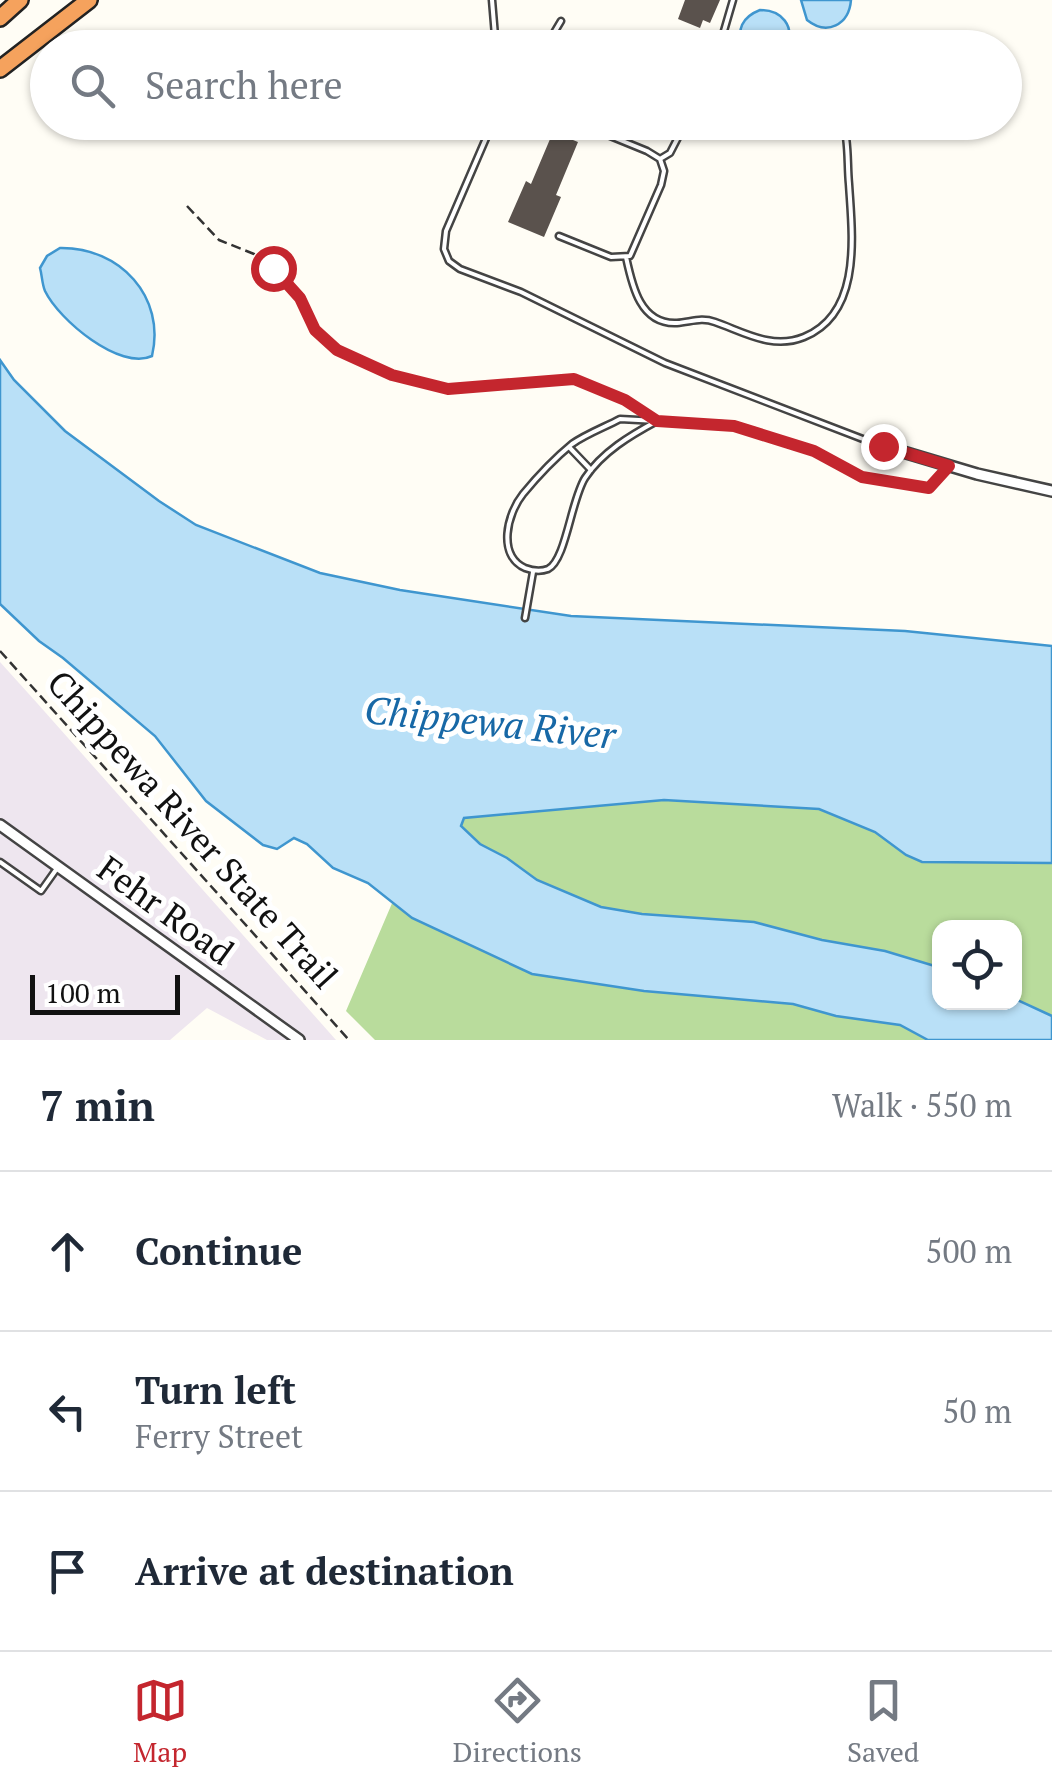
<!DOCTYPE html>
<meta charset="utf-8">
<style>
body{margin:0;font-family:"PT Serif",serif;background:#f2f2f3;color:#1f2937}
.controls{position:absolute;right:30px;bottom:30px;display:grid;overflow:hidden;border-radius:20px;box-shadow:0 2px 8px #0004}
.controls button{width:90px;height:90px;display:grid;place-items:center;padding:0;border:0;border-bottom:2px solid #e0e1e3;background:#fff;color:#1f2937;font:50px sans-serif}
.scale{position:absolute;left:30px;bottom:25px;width:150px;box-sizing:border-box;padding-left:10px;border:5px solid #111;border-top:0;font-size:28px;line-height:35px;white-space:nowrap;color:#111;-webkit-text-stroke:8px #fff;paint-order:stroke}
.stop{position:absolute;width:30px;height:30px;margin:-22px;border:8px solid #c4262e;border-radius:50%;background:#fff}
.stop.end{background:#c4262e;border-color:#fff;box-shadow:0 2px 10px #0008}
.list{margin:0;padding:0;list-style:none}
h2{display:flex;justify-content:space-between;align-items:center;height:130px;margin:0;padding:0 40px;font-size:42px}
h2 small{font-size:32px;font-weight:400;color:#747a83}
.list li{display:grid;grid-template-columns:65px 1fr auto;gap:30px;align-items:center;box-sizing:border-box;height:160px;padding:0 40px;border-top:2px solid #e0e1e3}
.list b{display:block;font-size:38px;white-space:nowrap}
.list p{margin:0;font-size:32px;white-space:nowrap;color:#747a83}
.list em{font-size:32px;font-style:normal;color:#747a83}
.icon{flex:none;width:55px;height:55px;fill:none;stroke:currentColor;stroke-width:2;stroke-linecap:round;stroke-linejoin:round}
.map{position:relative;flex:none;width:1052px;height:1040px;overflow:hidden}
.search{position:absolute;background:#fff;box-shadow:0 2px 8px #0004;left:30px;right:30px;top:30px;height:110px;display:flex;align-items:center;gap:25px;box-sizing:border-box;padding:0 35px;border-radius:55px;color:#747a83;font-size:38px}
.sheet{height:610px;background:#fff}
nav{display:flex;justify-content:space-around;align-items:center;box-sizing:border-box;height:140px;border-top:2px solid #e0e1e3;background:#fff;font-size:28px;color:#747a83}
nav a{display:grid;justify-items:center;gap:5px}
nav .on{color:#c4262e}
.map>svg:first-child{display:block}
.industrial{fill:#eee6ef}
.forest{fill:#b9dc9c}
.water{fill:#b9e0f7;stroke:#3f96cf;stroke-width:2.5}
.building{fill:#5a524d}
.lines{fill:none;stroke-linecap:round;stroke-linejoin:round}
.service-casing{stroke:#444;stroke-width:9}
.minor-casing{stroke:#444;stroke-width:14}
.motorway-casing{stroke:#222;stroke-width:20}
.path{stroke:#333;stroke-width:2.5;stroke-dasharray:10 5;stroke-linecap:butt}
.service{stroke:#fff;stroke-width:4}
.minor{stroke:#fff;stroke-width:9}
.motorway{stroke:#f5a25d;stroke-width:15}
.route{stroke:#c4262e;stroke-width:12}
.labels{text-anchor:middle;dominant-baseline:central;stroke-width:10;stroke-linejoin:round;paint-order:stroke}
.street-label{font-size:35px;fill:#111;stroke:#fff}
.water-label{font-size:38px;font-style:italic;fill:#1768a6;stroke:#fff}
</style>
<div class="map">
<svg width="1052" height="1040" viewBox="0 0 1052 1040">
<rect width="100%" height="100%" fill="#fffdf5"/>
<path class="industrial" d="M0,662L37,703L336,1040H267L207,1008L170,1040H0Z"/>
<path class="forest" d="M664,800L819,809L875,832L905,855L1052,863V1016L1015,999L1014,928H940L939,967L885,951L822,940L754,922L642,914L601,907L537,880L507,858L480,844L461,826L463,818Z
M393,901L412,918L644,991L793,1004L836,1016L900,1025L928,1040H375L346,1011Z"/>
<path class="water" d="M801,0H851C849,25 827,36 807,20Z
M760,10C782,10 795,26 787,47H743C736,30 742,17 760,10Z
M60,248C120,247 166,297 152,356C120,371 59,320 45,291C42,284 42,275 40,268L47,256Z
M0,360L14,380L65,431L159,501L196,525L320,573L400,590L571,616L905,631L1052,646V863L922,862L906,855L875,832L819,809L664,800L464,818L461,826L480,844L507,858L537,880L601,907L642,914L754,922L822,940L885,951L938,967L940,1002H1014L1015,999L1052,1016V1040H928L900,1025L836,1016L793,1004L644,991L532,974L412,918L368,883L333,868L307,844L294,838L277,849L263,845L206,801L155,736L63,658L39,641L0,604Z"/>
<path class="building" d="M685,0H720L710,23L703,20L700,28L678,19Z
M553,132L578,142L556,195L561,197L544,237L508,222L526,181L531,184Z"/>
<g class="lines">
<defs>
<path id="service" d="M492,0L496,48
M545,48L561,21
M719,48L733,0
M493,122L446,231L444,249L449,261L460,269L521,292L665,363L881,446
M660,159L670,153L686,122
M559,236L611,257L630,256L661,185L664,171L660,159L647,151L576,122
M626,257C632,285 640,325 677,323C691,322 701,317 715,322C744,332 772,350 804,337C863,313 852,233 849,184C847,164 849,141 843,122
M301,298L315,331L337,350L392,375L448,389L575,379L625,400L657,421L734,425L814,451L862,477L929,488L949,467
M620,419L657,421C631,435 602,452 585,478C571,500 566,560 548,569C540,572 533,571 525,568C497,555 507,514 523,494C537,477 555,458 572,444C586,434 605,427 620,419Z
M570,448L591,470
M525,618L533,572
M0,862L41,891L58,867"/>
<path id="minor" d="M883,446L977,474L1052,491
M0,825L299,1040"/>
<path id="motorway" d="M0,18L20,0
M0,69L89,0"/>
</defs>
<use href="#service" class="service-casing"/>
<use href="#minor" class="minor-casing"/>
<use href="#motorway" class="motorway-casing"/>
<path class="path" d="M187,206L219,240L254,254L296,293
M0,651L349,1040"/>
<use href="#service" class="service"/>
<use href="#minor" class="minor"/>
<use href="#motorway" class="motorway"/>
</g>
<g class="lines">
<path class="route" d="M273,268L300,298L315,330L337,350L392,375L448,389L574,379L625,400L657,421L734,426L814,451L862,477L929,488L949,466L883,446"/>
</g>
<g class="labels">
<g class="street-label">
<text transform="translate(193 829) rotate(48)">Chippewa River State Trail</text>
<text transform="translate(166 910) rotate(36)">Fehr Road</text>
</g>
<g class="water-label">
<text transform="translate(490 722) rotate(6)">Chippewa River</text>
</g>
</g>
</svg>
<div class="controls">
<button><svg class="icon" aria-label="locate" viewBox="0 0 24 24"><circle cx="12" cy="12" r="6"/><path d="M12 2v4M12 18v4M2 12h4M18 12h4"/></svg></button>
</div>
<div class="scale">100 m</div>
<div class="stop" style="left:273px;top:268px"></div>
<div class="stop end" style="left:883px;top:446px"></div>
<div class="search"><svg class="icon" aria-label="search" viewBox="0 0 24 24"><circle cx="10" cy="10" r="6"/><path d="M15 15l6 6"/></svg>Search here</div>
</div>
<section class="sheet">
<h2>7 min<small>Walk · 550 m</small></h2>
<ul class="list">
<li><svg class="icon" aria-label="ahead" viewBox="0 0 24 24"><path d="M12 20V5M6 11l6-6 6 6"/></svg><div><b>Continue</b></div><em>500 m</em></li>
<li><svg class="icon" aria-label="left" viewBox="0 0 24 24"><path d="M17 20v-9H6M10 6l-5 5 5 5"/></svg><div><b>Turn left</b><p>Ferry Street</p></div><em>50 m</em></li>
<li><svg class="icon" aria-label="arrive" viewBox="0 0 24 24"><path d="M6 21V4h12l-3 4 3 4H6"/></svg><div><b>Arrive at destination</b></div></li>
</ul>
</section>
<nav>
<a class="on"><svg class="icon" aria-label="map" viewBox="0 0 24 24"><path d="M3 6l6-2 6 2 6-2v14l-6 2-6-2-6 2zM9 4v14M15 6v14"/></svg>Map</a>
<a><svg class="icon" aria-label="directions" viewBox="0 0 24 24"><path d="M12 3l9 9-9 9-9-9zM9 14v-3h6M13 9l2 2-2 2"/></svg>Directions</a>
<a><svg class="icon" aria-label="saved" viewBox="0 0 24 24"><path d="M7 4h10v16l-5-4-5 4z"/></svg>Saved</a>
</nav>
